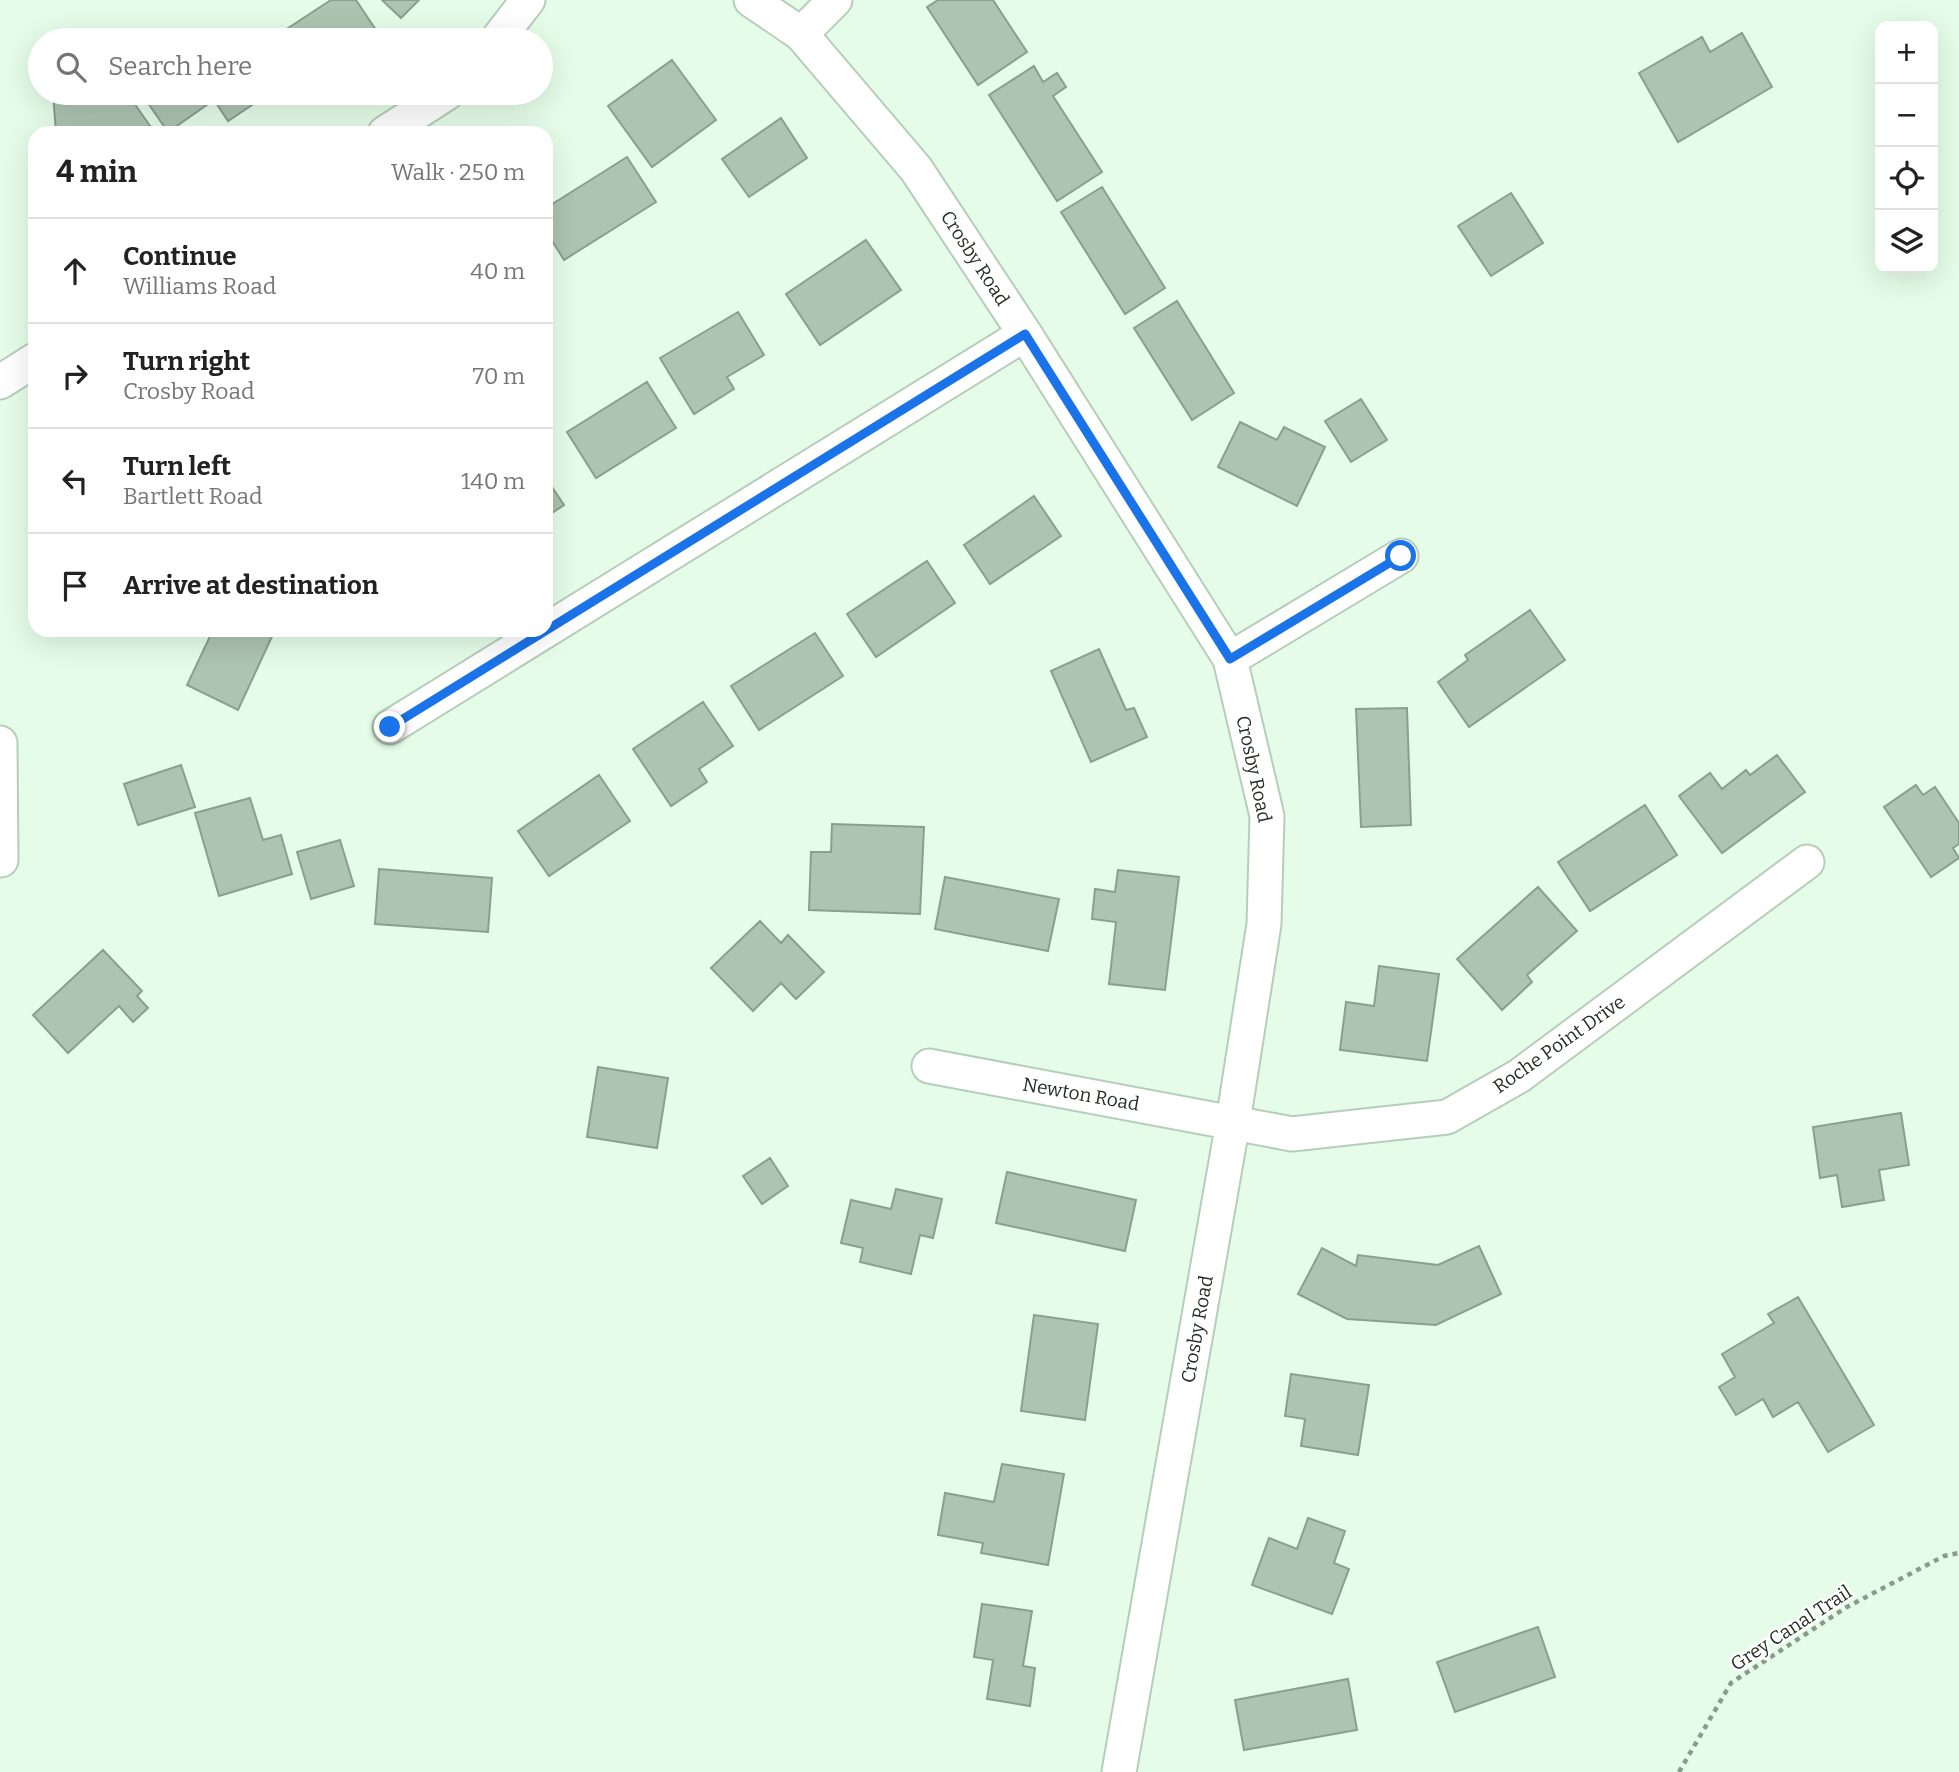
<!DOCTYPE html>
<meta charset="utf-8">
<style>
body{margin:0;font-family:Bitter,serif;background:#f2f2f2;color:#222}
.controls{position:absolute;right:21px;top:21px;display:grid;overflow:hidden;border-radius:14px;box-shadow:0 7px 28px #0002}
.controls button{width:63px;height:63px;display:grid;place-items:center;padding:0;border:0;border-bottom:2px solid #e0e0e0;background:#fff;color:#222;font:35px sans-serif}
.stop{position:absolute;width:21px;height:21px;margin:-16px;border:5px solid #1a73e8;border-radius:50%;background:#fff}
.stop.end{background:#1a73e8;border-color:#fff;box-shadow:0 2px 7px #0008}
.list{margin:0;padding:0;list-style:none}
h2{display:flex;justify-content:space-between;align-items:center;height:91px;margin:0;padding:0 28px;font-size:30px}
h2 small{font-size:23px;font-weight:400;color:#767676}
.list li{display:grid;grid-template-columns:46px 1fr auto;gap:21px;align-items:center;box-sizing:border-box;height:105px;padding:0 28px;border-top:2px solid #e0e0e0}
.list b{display:block;font-size:26px;white-space:nowrap}
.list p{margin:0;font-size:23px;white-space:nowrap;color:#767676}
.list em{font-size:23px;font-style:normal;color:#767676}
.icon{flex:none;width:38px;height:38px;fill:none;stroke:currentColor;stroke-width:2;stroke-linecap:round;stroke-linejoin:round}
.map{position:relative;flex:none;width:1959px;height:1772px;overflow:hidden}
.search{position:absolute;background:#fff;box-shadow:0 7px 28px #0002;left:28px;top:28px;width:525px;height:77px;display:flex;align-items:center;gap:18px;box-sizing:border-box;padding:0 24px;border-radius:38px;color:#767676;font-size:26px}
.panel{position:absolute;background:#fff;box-shadow:0 7px 28px #0002;left:28px;top:126px;width:525px;height:511px;border-radius:21px}
.map>svg:first-child{display:block}
.building{fill:#adc4b0;stroke:#89a08c;stroke-width:2}
.lines{fill:none;stroke-linecap:round;stroke-linejoin:round}
.street-casing{stroke:#b6ceb9;stroke-width:37}
.path{stroke:#8a9b8d;stroke-width:4.5;stroke-dasharray:5 5;stroke-linecap:butt}
.street{stroke:#fff;stroke-width:33}
.route{stroke:#1a73e8;stroke-width:9}
.labels{text-anchor:middle;dominant-baseline:central;stroke-width:5;stroke-linejoin:round;paint-order:stroke}
.street-label{font-size:19px;fill:#252e27;stroke:#fff}
</style>
<div class="map">
<svg width="1959" height="1772" viewBox="0 0 1959 1772">
<rect width="100%" height="100%" fill="#e5fde8"/>
<path class="building" d="M331,0H356L378,33L366,40H270Z
M382,0H419L401,18Z
M938,0H993L1027,52L978,85L927,7Z
M221,29L229,40H204Z
M1742,33L1772,87L1678,142L1639,73L1702,37L1710,52Z
M672,60L716,120L652,167L608,106Z
M1034,66L1043,82L1057,73L1066,87L1053,96L1102,172L1057,201L989,95Z
M53,93H127L155,133H56Z
M141,93H265L267,95L228,121L214,100L168,132Z
M781,118L807,158L749,197L722,159Z
M627,157L656,202L564,260L546,231V208Z
M1102,187L1165,288L1125,314L1061,212Z
M1511,193L1543,243L1491,276L1458,226Z
M866,240L901,290L820,345L786,294Z
M1177,301L1234,393L1192,420L1134,328Z
M738,312L764,355L727,377L734,389L694,414L660,358Z
M647,382L676,428L596,478L567,432Z
M1361,399L1387,440L1351,462L1325,421Z
M1240,422L1277,440L1284,427L1325,447L1297,506L1218,467Z
M546,478L564,505L546,517Z
M1034,496L1061,536L990,584L964,545Z
M927,561L955,603L876,657L847,614Z
M1530,610L1565,660L1469,727L1438,682L1468,660L1465,655Z
M213,630H275L238,710L187,685Z
M815,633L843,676L759,730L731,686Z
M1099,649L1126,710L1134,708L1147,737L1091,762L1051,671Z
M703,702L733,746L699,769L707,782L671,806L633,749Z
M1407,708L1411,825L1361,827L1356,709Z
M1777,755L1805,792L1722,853L1679,796L1710,773L1722,789L1746,770L1750,775Z
M181,765L195,807L138,825L124,784Z
M599,775L630,821L549,876L518,831Z
M1916,785L1923,795L1935,787L1959,823V844L1953,848L1959,858L1931,877L1884,807Z
M250,798L263,840L281,835L292,874L219,896L195,813Z
M1645,805L1677,855L1590,911L1558,862Z
M832,824L924,827L920,914L809,910L811,852H831Z
M340,840L354,886L311,899L297,852Z
M379,869L492,878L488,932L375,924Z
M1118,870L1179,877L1165,990L1109,984L1116,922L1092,919L1095,889L1115,892Z
M945,877L1059,899L1048,951L935,929Z
M1538,887L1577,931L1527,975L1532,982L1502,1010L1457,959Z
M760,921L781,943L788,935L824,972L796,999L781,983L753,1011L711,968Z
M103,950L142,991L137,996L148,1008L133,1022L119,1006L68,1053L33,1015Z
M1379,966L1439,974L1427,1061L1340,1050L1346,1002L1374,1006Z
M598,1067L668,1078L657,1148L587,1137Z
M1901,1113L1909,1165L1879,1170L1884,1200L1842,1207L1837,1175L1820,1178L1813,1127Z
M770,1158L788,1186L762,1204L743,1176Z
M1007,1172L1136,1200L1125,1251L996,1223Z
M896,1189L942,1199L933,1238L920,1235L911,1274L860,1262L863,1248L841,1243L851,1200L891,1209Z
M1479,1246L1501,1294L1436,1325L1347,1319L1298,1294L1322,1248L1356,1266L1358,1255L1438,1265Z
M1798,1297L1874,1425L1828,1452L1798,1402L1773,1417L1763,1399L1736,1415L1719,1387L1735,1377L1722,1354L1774,1323L1768,1314Z
M1034,1315L1098,1324L1085,1420L1021,1411Z
M1291,1374L1369,1385L1358,1455L1301,1446L1305,1419L1285,1416Z
M1002,1464L1064,1474L1048,1565L981,1553L983,1543L938,1535L945,1493L994,1502Z
M1308,1518L1345,1531L1334,1563L1349,1569L1332,1614L1252,1585L1269,1538L1297,1549Z
M982,1604L1032,1611L1023,1666L1035,1668L1030,1706L987,1699L993,1660L974,1657Z
M1538,1627L1555,1677L1455,1712L1437,1662Z
M1348,1679L1357,1730L1244,1750L1235,1700Z"/>
<g class="lines">
<defs>
<path id="street" d="M751,0L801,34L916,169L1025,334L1230,659L1267,816L1264,924L1233,1122L1119,1772
M801,34L835,0
M497,40L528,0
M385,133L447,93
M0,382L35,360
M1230,659L1401,556
M390,727L1025,334
M0,743L1,860
M929,1066L1292,1134L1447,1117L1519,1076L1807,862"/>
</defs>
<use href="#street" class="street-casing"/>
<path class="path" d="M1679,1772L1731,1683L1847,1607L1944,1556L1959,1553"/>
<use href="#street" class="street"/>
</g>
<g class="lines">
<path class="route" d="M390,727L1025,334L1230,659L1401,556"/>
</g>
<g class="labels">
<g class="street-label">
<text transform="translate(975 258) rotate(57)">Crosby Road</text>
<text transform="translate(1254 769) rotate(78)">Crosby Road</text>
<text transform="translate(1559 1044) rotate(-35)">Roche Point Drive</text>
<text transform="translate(1081 1094) rotate(10)">Newton Road</text>
<text transform="translate(1197 1329) rotate(-80)">Crosby Road</text>
<text transform="translate(1791 1628) rotate(-33)">Grey Canal Trail</text>
</g>
</g>
</svg>
<div class="controls">
<button>+</button>
<button>−</button>
<button><svg class="icon" aria-label="locate" viewBox="0 0 24 24"><circle cx="12" cy="12" r="6"/><path d="M12 2v4M12 18v4M2 12h4M18 12h4"/></svg></button>
<button><svg class="icon" aria-label="layers" viewBox="0 0 24 24"><path d="M12 4l9 5-9 5-9-5zM3 14l9 5 9-5"/></svg></button>
</div>
<div class="stop" style="left:1401px;top:556px"></div>
<div class="stop end" style="left:390px;top:727px"></div>
<div class="search"><svg class="icon" aria-label="search" viewBox="0 0 24 24"><circle cx="10" cy="10" r="6"/><path d="M15 15l6 6"/></svg>Search here</div>
<section class="panel">
<h2>4 min<small>Walk · 250 m</small></h2>
<ul class="list">
<li><svg class="icon" aria-label="ahead" viewBox="0 0 24 24"><path d="M12 20V5M6 11l6-6 6 6"/></svg><div><b>Continue</b><p>Williams Road</p></div><em>40 m</em></li>
<li><svg class="icon" aria-label="right" viewBox="0 0 24 24"><path d="M7 20v-9h11M14 6l5 5-5 5"/></svg><div><b>Turn right</b><p>Crosby Road</p></div><em>70 m</em></li>
<li><svg class="icon" aria-label="left" viewBox="0 0 24 24"><path d="M17 20v-9H6M10 6l-5 5 5 5"/></svg><div><b>Turn left</b><p>Bartlett Road</p></div><em>140 m</em></li>
<li><svg class="icon" aria-label="arrive" viewBox="0 0 24 24"><path d="M6 21V4h12l-3 4 3 4H6"/></svg><div><b>Arrive at destination</b></div></li>
</ul>
</section>
</div>
